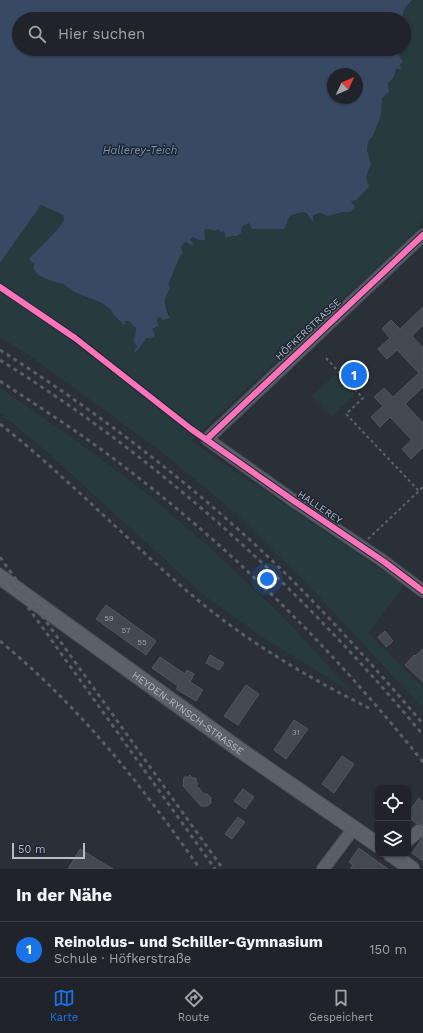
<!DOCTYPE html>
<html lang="de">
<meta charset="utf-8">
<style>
body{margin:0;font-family:"Work Sans",sans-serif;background:#282c32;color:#f1f3f6}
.controls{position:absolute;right:12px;bottom:12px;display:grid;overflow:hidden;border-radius:8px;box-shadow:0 1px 3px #0004}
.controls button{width:36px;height:36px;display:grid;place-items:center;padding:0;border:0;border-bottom:1px solid #3d4147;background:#20242a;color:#f1f3f6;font:20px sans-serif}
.compass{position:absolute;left:327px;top:68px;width:36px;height:36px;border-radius:50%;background:#20242a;box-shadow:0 1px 3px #0004;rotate:46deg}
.scale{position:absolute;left:12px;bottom:10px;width:73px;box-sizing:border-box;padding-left:4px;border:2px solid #b4bcc9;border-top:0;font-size:11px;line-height:14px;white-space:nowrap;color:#b4bcc9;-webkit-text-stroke:3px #1d2633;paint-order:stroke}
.you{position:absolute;left:267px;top:579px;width:14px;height:14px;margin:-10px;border:3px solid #fff;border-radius:50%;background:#1a73e8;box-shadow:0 0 0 6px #1a73e833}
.badge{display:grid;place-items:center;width:26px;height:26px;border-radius:50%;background:#1a73e8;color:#fff;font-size:13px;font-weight:700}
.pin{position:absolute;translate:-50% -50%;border:2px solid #fff;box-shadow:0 1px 4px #0006}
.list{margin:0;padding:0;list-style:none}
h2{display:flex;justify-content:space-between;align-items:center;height:52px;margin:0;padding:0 16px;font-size:17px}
h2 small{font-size:13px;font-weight:400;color:#a2a4a8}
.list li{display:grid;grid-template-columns:26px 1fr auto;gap:12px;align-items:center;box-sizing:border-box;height:56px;padding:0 16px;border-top:1px solid #3d4147}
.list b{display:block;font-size:15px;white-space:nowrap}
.list p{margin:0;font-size:13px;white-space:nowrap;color:#a2a4a8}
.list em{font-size:13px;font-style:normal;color:#a2a4a8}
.icon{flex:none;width:22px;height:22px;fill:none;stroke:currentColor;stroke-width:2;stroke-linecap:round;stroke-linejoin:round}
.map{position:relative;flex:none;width:423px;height:869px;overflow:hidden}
.search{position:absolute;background:#20242a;box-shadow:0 1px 3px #0004;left:12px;right:12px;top:12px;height:44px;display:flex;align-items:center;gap:10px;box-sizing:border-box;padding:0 14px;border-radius:22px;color:#a2a4a8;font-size:15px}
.sheet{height:108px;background:#20242a}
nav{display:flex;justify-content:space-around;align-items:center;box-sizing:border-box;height:56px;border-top:1px solid #3d4147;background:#20242a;font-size:11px;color:#a2a4a8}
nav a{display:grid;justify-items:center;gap:2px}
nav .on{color:#1a73e8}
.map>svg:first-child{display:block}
.green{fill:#273a3e}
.water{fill:#384963;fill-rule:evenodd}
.building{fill:#444950;stroke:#52575f}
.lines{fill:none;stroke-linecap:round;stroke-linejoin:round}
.minor-casing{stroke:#484c53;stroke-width:14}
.major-casing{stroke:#484c55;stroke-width:17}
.path{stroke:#5d636a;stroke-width:2;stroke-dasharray:3 3;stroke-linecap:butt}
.minor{stroke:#5a5e66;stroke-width:12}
.major{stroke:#5c6168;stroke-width:15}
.tram{stroke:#595d64;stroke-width:1}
.rail{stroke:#595d64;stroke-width:3;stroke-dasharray:4 4;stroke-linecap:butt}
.cycleway-casing{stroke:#1d2633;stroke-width:8}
.cycleway{stroke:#fb73b8;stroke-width:6}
.labels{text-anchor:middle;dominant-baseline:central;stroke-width:3;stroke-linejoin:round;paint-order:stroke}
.number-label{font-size:8px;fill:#989fab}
.street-label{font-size:10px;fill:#b4bcc9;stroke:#1d2633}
.water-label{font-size:11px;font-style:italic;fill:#7c92b1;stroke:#1d2633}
</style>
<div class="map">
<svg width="423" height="869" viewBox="0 0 423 869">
<rect width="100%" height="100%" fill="#2a3038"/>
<path class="green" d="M412,0H423V219L418,229L191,441L404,585L368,633L423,687V708L314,591L239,516L167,456L32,357L0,337V263L41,205L63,215L64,219L34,264V269C40,276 52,284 62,283L74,292L102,303L111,310L125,323L129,321L136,328L135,337L137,346L133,351L140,349C142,341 149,336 152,329L159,326L157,321L158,318L160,317L164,319L170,318L165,299L170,288L168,285L180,256L182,254L181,246L185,242H192L191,238L194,237L200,240L205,239L204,231L206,229L215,231L218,229L221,232L224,231L227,235L226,238L232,236L236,237L242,230V227L249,223L252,229H283L285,228L288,219C300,209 304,211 312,221L313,214L320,213L328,216L342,212H350L354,208L351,201L369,187L366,177L371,164L367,150L368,142L373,136L381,115L382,98L389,92L388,82L392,79L395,70L403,61L399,56L400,49H404V42L406,40L404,36L403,14L404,9Z
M336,374L355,394L332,416L312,396Z
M0,388L71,437L145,492L208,546L285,619L352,692L267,640L204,595L37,443L0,413Z"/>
<path class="water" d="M0,0H412L404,9L402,19H19V49H400L399,56L403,61L400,65L401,69H396L394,77L388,83L389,92L382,98L381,115L373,136L368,142L367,150L371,164L366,177L369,187L356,200L351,201L355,207L350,212H342L328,216L320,213L313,215V222L306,213L302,212L292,215L288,219L285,228L283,229H252L249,223L242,227L241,233L237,236H232L226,238L224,231L221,232L218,229L215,231L206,229L204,231L205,239L204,240H200L193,237L190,239L193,244L192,246L187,242L183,244L181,247L183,253L180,256L168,285L170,288L165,299C165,305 167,313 170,318L163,320L160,317L158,318L157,321L159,326L152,329L155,335L152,338H147C143,342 140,348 136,352L134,351L137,346L133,340L135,337L136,328L129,321H126L124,325L113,314L111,310L102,303L74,292L62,283C56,284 37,276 35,271C33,269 34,267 34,264L29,259L57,230L64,220L63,215L41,205L0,263ZM333,74H357V98H333Z"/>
<path class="building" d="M423,307V325L412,336L423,348V387L405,404L423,423V447L411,459L402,449L412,440L390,417L380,427L371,417L383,406L374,397L384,388L393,397L419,373L397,350L387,359L378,349L390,338L382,329L391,320L400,329Z
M106,605L156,641L146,655L96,619Z
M385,631L393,641L386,647L378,637Z
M423,649V682L405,665L414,655L415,656Z
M210,655L224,663L219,670L206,663Z
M160,657L185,674L187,670L194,674L190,682L203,690L196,701L176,689L178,686L152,668Z
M246,685L259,694L238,725L224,716Z
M294,720L308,729L286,759L274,750Z
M342,756L354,764L334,793L322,784Z
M190,775L192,778H196V781L198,784L196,785L204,794H207L211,798V803L207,806H201L183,786L184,777H188Z
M243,789L254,797L245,809L234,801Z
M419,798L423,802V825L417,824L408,817V813Z
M238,817L245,822L232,839L225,834Z
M423,837V861L412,853Z
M359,848L371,857L388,869H350L353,865L349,862Z
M80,849L113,869H68Z"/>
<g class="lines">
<defs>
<path id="minor" d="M423,235L207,439L294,501L383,561L423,591
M408,840L419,831
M323,869L354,828"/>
<g id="major">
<path id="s1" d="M0,577L240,750L378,845"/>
<path d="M391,854L412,869"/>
</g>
</defs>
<use href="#minor" class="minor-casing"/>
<use href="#major" class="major-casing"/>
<path class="path" d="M326,358L363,398L346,414L419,491L423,487
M368,539L419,491"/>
<use href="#minor" class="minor"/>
<use href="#major" class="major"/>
<path class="tram" d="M0,577L378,847
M395,854L416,869"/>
<path class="rail" d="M0,350C102,415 200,490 287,575C335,623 380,673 423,724
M0,360C161,460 302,589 423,735
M0,381C41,408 83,435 122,465C234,550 335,652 423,762
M0,424C70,479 131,545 199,601C251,644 309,678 369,708
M0,557L223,869
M0,568L215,869
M0,641C81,708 140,783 200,869"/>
<defs>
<path id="cycleway" d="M0,287L75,338L191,429L294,501L383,561L423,591
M207,439L423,235"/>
</defs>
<use href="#cycleway" class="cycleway-casing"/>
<use href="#cycleway" class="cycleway"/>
</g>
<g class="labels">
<g class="number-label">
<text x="109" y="618">59</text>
<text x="126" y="630">57</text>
<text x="142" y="642">55</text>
<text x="296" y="732">31</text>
</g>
<g class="street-label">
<text transform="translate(308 329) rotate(-43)">HÖFKERSTRASSE</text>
<text transform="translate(320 507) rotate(34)">HALLEREY</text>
<text stroke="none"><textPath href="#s1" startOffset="232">HEYDEN-RYNSCH-STRASSE</textPath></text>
</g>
<g class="water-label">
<text x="140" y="150">Hallerey-Teich</text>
</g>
</g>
</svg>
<div class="controls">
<button><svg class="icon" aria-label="locate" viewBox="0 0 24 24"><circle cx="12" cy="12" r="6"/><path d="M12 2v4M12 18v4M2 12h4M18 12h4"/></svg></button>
<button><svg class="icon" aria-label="layers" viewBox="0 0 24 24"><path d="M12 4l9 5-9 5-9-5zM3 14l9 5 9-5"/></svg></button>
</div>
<svg class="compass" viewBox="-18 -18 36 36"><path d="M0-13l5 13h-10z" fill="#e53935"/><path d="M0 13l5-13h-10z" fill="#a2a4a8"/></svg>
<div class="scale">50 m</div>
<div class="you"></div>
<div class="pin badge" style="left:354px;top:375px">1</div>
<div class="search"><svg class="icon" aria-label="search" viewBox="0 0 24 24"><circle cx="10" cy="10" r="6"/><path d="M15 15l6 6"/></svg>Hier suchen</div>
</div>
<section class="sheet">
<h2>In der Nähe<small></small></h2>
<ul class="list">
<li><span class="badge">1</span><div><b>Reinoldus- und Schiller-Gymnasium</b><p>Schule · Höfkerstraße</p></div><em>150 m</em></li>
</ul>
</section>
<nav>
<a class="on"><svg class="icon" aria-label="map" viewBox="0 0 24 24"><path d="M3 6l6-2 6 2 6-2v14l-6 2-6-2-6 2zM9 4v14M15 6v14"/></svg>Karte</a>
<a><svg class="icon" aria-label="directions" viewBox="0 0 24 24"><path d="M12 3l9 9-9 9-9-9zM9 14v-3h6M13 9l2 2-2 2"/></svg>Route</a>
<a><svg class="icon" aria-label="saved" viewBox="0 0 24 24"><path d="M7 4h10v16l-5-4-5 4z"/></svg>Gespeichert</a>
</nav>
